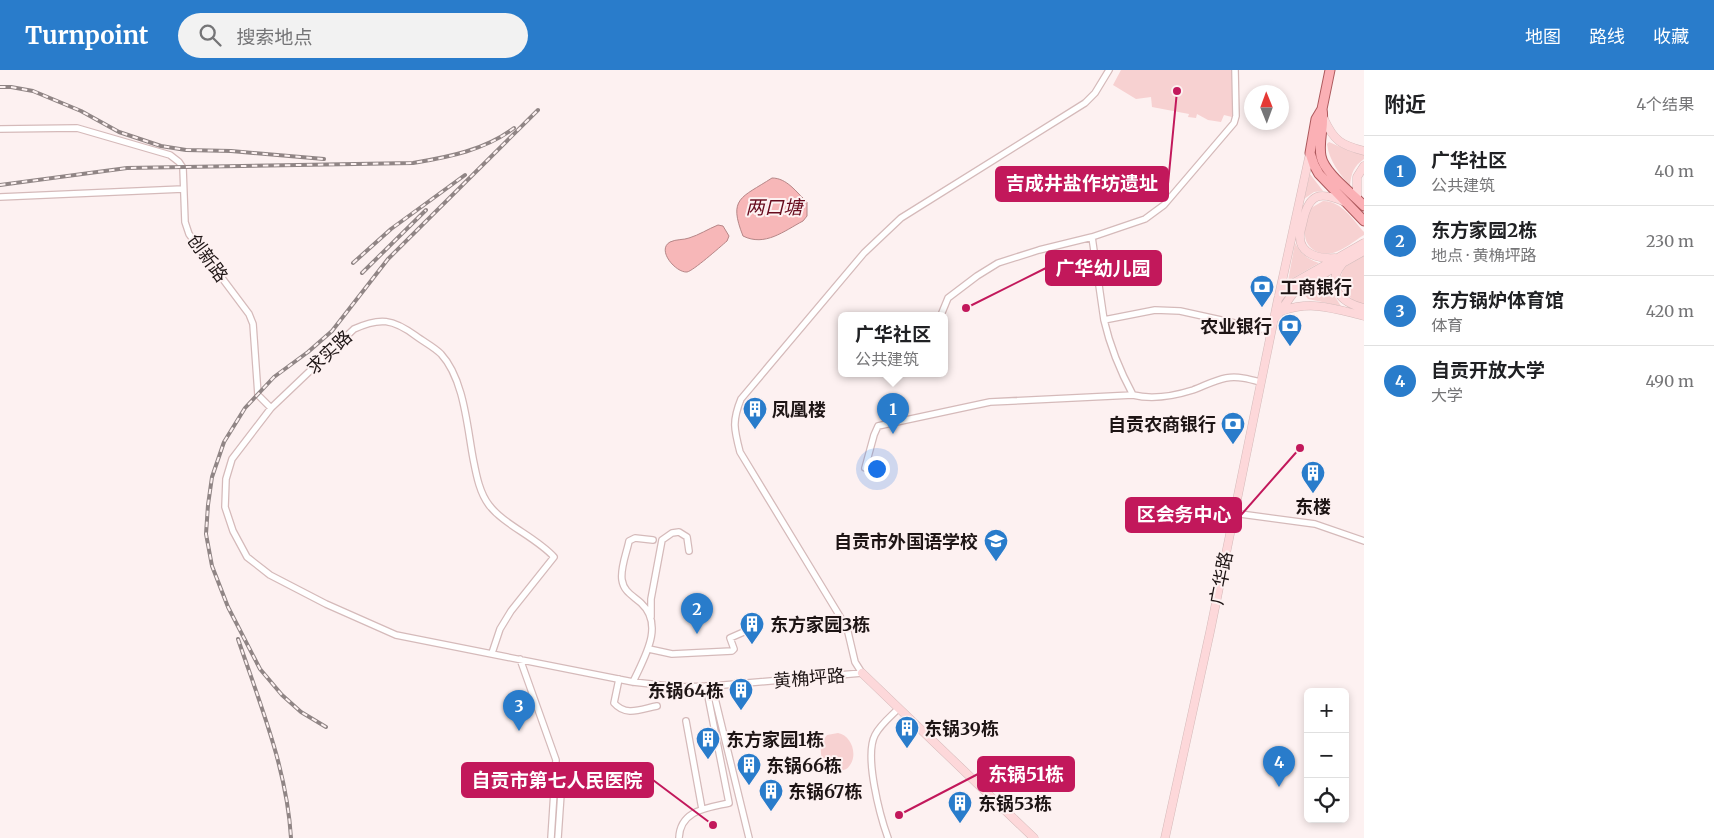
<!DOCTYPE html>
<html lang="zh">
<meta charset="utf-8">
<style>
body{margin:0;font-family:Merriweather,"Noto Sans SC",serif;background:#f2f2f2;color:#202124}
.controls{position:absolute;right:15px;bottom:15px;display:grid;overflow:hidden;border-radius:8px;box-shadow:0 2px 8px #0003}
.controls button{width:45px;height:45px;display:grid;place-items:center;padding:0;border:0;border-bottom:1px solid #e0e0e0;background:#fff;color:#202124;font:25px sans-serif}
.compass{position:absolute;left:1244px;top:15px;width:45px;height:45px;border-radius:50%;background:#fff;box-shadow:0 2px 8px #0003;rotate:359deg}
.you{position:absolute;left:876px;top:398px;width:18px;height:18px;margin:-12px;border:4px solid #fff;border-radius:50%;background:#1a73e8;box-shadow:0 0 0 8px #1a73e833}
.badge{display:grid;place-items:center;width:32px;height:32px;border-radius:50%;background:#297ccb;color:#fff;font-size:16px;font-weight:700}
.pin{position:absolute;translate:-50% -41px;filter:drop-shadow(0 1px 2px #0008)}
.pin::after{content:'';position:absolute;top:26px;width:18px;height:15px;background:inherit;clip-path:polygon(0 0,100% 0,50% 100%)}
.popup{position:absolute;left:838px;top:242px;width:110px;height:65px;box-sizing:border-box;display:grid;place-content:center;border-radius:8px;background:#fff;filter:drop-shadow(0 1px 4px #0005);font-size:16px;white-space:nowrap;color:#757577}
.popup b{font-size:19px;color:#202124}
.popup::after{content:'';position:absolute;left:50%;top:100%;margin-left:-10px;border:10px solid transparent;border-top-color:#fff}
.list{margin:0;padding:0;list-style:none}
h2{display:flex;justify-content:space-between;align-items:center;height:65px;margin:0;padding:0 20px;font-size:21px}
h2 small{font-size:16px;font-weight:400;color:#757577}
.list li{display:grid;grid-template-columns:32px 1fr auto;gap:15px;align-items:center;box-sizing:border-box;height:70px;padding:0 20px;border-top:1px solid #e0e0e0}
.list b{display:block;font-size:19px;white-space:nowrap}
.list p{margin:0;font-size:16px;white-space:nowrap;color:#757577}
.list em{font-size:16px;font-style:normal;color:#757577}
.icon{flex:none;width:28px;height:28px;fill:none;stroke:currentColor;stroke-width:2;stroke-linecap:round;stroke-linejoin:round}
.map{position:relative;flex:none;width:1364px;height:768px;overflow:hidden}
header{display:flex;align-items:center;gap:30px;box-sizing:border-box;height:70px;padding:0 25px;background:#297ccb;color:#fff}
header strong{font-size:24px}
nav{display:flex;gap:28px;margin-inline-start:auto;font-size:18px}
.search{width:350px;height:45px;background:#f2f2f2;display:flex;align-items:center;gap:12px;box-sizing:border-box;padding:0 18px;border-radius:28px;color:#757577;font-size:19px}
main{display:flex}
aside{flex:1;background:#fff}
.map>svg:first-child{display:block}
.green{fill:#f7d1d1}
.water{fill:#f7b7b8;stroke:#b68687}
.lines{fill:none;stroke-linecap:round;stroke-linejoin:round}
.street-casing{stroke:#d5baba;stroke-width:8}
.secondary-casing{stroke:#d5baba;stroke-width:9}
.primary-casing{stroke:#ac585c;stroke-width:11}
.street{stroke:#fff;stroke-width:5.5}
.secondary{stroke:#fdd8da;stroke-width:8}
.primary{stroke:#fbb0b5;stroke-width:9}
.rail-casing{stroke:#908585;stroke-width:4}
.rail{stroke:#fdf1f1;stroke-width:2;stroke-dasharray:5.5;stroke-linecap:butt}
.labels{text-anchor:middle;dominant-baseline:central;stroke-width:4;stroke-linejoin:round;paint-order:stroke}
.street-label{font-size:18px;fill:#1e1515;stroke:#fdf1f1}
.poi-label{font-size:18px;font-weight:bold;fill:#1e1515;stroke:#fdf1f1;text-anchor:start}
.water-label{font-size:19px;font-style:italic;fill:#670b1d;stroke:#fdf1f1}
.leader{fill:none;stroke:#c2185b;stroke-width:2}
.callout-dot{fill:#c2185b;stroke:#fdf1f1;stroke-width:2}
.callout{fill:#c2185b;stroke:#c2185b;stroke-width:2}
.callout-label{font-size:19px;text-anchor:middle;font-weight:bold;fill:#fff}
</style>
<header>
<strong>Turnpoint</strong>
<div class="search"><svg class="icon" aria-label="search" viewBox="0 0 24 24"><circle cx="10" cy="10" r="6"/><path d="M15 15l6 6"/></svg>搜索地点</div>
<nav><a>地图</a><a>路线</a><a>收藏</a></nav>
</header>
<main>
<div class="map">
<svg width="1364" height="768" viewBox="0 0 1364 768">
<rect width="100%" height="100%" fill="#fdf1f1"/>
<path class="green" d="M1121,0H1232V47L1224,45L1221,52L1208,50L1197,44L1196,48L1188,47L1189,44L1152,37L1151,27L1136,29L1113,15Z
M1329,72L1352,82L1364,84V89C1354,96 1351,103 1350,116C1340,104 1329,91 1327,74Z
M1310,104L1323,121L1314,122L1304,129Z
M1323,131C1342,131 1353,150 1364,162V165C1354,171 1344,180 1333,183C1328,184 1323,184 1318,182C1299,175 1304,153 1311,138Z
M1295,173C1301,184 1307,189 1319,193L1288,211Z
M1364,186V235C1348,230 1333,214 1345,197Z
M1329,205L1330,219L1341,236L1308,229L1304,224L1305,219Z
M838,663C851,665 858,684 850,695C848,699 844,700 840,701C822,703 820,688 821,673L827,665Z"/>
<path class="water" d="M772,108C787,108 796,122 807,132V146L803,151C784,161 765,177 743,166C728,128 741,128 772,108Z
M718,155L723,156L729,166L727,171C720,177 693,201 687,202C676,203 656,180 670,172C676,169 684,170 689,168C699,165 708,159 718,155Z"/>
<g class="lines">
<defs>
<path id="street" d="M0,59L77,58L170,85L179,92L183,98L185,152L189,164L249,244L253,254L258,325L271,338
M0,127L183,119
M941,245L948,228L977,206L998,193L1039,180L1092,167
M1104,250L1092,167L1145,149L1164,135L1234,53L1236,46L1235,0
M1260,312C1249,309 1238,306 1226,308C1215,310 1204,316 1193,320C1174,326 1153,330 1133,325C1120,301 1110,276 1104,250L1155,240L1180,241L1271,261
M865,398L874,365L878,356L990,332L1133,325
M1233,443L1315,454L1364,471
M651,547V529L662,470L672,463L679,462L687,467L689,481
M649,579L672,584L732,581L734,579L730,568L755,557
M492,583L500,559L511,541L554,487C536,467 504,455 489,435C479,422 476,403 473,388C467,356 464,309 441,284C434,277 424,272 416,266C393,249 380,247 354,259L271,338L232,389L226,409L225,437L233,461L247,487L270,505L326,534L396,565L633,612L678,617L712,616L862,603L855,592L847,558L740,382C734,359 732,351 741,329L864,183L901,148L1085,33L1095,23L1109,0
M520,589L556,690L551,768
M619,609L614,633C626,647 641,639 657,636
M633,612C644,588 665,555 641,533C632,525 624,522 622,510C620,498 627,482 629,471L635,468L653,470
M712,616L749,768
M686,651L702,739
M558,708L561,724L558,768
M679,768C680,740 707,738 729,733L706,616
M888,768C880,746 864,686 875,665C880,655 890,647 898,639"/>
<path id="secondary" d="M1324,49C1334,71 1341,75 1364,81
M1357,128V107L1364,96
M1335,188C1321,189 1299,185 1300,166C1300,161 1302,156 1303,151C1309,123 1320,121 1345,132
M1342,194C1325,216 1341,233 1364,238
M1279,225L1310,83
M1282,241C1312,230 1335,239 1364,246
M1275,248C1284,239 1288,228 1297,219L1364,181
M862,603L1034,768
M1165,768L1210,562L1278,229L1284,221L1292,214L1364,173"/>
<path id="primary" d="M1330,0L1322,39L1316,49L1310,83L1314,95L1319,104L1364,151
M1322,39C1325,55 1318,70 1321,86C1324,103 1352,123 1364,136"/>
</defs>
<use href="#street" class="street-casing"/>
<use href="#secondary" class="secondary-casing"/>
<use href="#primary" class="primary-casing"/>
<use href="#street" class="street"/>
<use href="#secondary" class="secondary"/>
<use href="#primary" class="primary"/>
<defs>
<path id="rail" d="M0,17H11L33,21L81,41L119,62L161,76L186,80L231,81L324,89
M0,115L127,98L413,93C449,87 485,80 514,58
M353,193L391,159L465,105
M362,203L426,140
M238,569C260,634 287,699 291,768
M326,657L301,642L282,625L260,599L228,537L212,496L206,464L208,435L212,407L224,372L245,338L274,307L308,282L332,261L388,189L538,40"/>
</defs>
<use href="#rail" class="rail-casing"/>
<use href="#rail" class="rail"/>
</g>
<defs>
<symbol id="bank-pin" viewBox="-11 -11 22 30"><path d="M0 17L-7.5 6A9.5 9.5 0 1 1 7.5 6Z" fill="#297ccb" stroke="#fdf1f1"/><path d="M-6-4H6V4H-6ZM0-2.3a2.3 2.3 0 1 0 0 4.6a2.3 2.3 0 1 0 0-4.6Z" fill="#fff"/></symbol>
<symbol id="building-pin" viewBox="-11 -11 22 30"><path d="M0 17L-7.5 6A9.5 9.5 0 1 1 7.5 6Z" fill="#297ccb" stroke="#fdf1f1"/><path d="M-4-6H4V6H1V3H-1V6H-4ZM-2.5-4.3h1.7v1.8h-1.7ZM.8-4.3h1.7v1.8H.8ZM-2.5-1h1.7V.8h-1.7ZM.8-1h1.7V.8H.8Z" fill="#fff"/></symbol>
<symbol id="school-pin" viewBox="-11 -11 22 30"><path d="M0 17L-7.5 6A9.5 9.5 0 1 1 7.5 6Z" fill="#297ccb" stroke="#fdf1f1"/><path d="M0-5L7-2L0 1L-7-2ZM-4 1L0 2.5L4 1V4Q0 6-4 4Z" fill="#fff"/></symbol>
</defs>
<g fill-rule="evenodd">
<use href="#bank-pin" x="1248" y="203" width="28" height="38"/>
<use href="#bank-pin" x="1276" y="242" width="28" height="38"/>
<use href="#building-pin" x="741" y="325" width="28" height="38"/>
<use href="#bank-pin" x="1219" y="340" width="28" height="38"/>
<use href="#building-pin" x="1299" y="389" width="28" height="38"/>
<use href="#school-pin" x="982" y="457" width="28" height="38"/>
<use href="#building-pin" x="738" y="540" width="28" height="38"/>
<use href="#building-pin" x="727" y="606" width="28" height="38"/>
<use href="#building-pin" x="893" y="644" width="28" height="38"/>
<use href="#building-pin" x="694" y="655" width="28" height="38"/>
<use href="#building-pin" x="735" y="681" width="28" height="38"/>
<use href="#building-pin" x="757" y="707" width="28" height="38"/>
<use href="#building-pin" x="946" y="719" width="28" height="38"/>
</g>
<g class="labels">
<g class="street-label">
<text transform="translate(208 188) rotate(54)">创新路</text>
<text transform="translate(329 282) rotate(-43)">求实路</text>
<text transform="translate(1221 508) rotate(-79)">广华路</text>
<text transform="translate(809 608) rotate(-5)">黄桷坪路</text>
</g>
<g class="poi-label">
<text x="1280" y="217">工商银行</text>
<text x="1272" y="256" text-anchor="end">农业银行</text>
<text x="772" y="339">凤凰楼</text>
<text x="1216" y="354" text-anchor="end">自贡农商银行</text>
<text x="1313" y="436" text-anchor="middle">东楼</text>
<text x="978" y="471" text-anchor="end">自贡市外国语学校</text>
<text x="770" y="554">东方家园3栋</text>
<text x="724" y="620" text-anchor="end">东锅64栋</text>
<text x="924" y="658">东锅39栋</text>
<text x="726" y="669">东方家园1栋</text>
<text x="766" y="695">东锅66栋</text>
<text x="788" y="721">东锅67栋</text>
<text x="978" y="733">东锅53栋</text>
</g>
<g class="water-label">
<text x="774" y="137">两口塘</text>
</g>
</g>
<path class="leader" d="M1177 21L1168 114M966 238L1046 198M1300 378L1241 445M899 745L978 704M713 755L653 710"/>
<g class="callout-dot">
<circle cx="1177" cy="21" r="5"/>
<circle cx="966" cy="238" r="5"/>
<circle cx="1300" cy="378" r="5"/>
<circle cx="899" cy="745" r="5"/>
<circle cx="713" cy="755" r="5"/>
</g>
<g class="callout">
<rect x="996" y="97" width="172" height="34" rx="5"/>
<rect x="1046" y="181" width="115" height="34" rx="5"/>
<rect x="1126" y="428" width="115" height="34" rx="5"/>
<rect x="978" y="687" width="96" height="34" rx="5"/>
<rect x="462" y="693" width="191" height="34" rx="5"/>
</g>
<g class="callout-label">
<text x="1082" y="120">吉成井盐作坊遗址</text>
<text x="1103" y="205">广华幼儿园</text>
<text x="1184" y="451">区会务中心</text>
<text x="1026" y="711">东锅51栋</text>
<text x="557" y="717">自贡市第七人民医院</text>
</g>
</svg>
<div class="controls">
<button>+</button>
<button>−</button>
<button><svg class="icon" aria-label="locate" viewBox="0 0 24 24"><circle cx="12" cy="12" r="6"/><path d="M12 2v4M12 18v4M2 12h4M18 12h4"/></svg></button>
</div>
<svg class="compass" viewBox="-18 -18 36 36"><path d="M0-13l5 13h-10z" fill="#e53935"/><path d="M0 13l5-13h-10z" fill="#757577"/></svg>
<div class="you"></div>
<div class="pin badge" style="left:893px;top:364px">1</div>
<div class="popup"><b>广华社区</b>公共建筑</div>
<div class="pin badge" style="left:697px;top:564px">2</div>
<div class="pin badge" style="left:519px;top:661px">3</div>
<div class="pin badge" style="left:1279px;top:717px">4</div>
</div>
<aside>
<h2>附近<small>4个结果</small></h2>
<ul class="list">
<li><span class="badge">1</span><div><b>广华社区</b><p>公共建筑</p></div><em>40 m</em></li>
<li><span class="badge">2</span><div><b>东方家园2栋</b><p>地点 · 黄桷坪路</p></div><em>230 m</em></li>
<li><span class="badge">3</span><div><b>东方锅炉体育馆</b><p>体育</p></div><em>420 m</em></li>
<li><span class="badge">4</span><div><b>自贡开放大学</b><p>大学</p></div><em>490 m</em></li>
</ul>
</aside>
</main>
